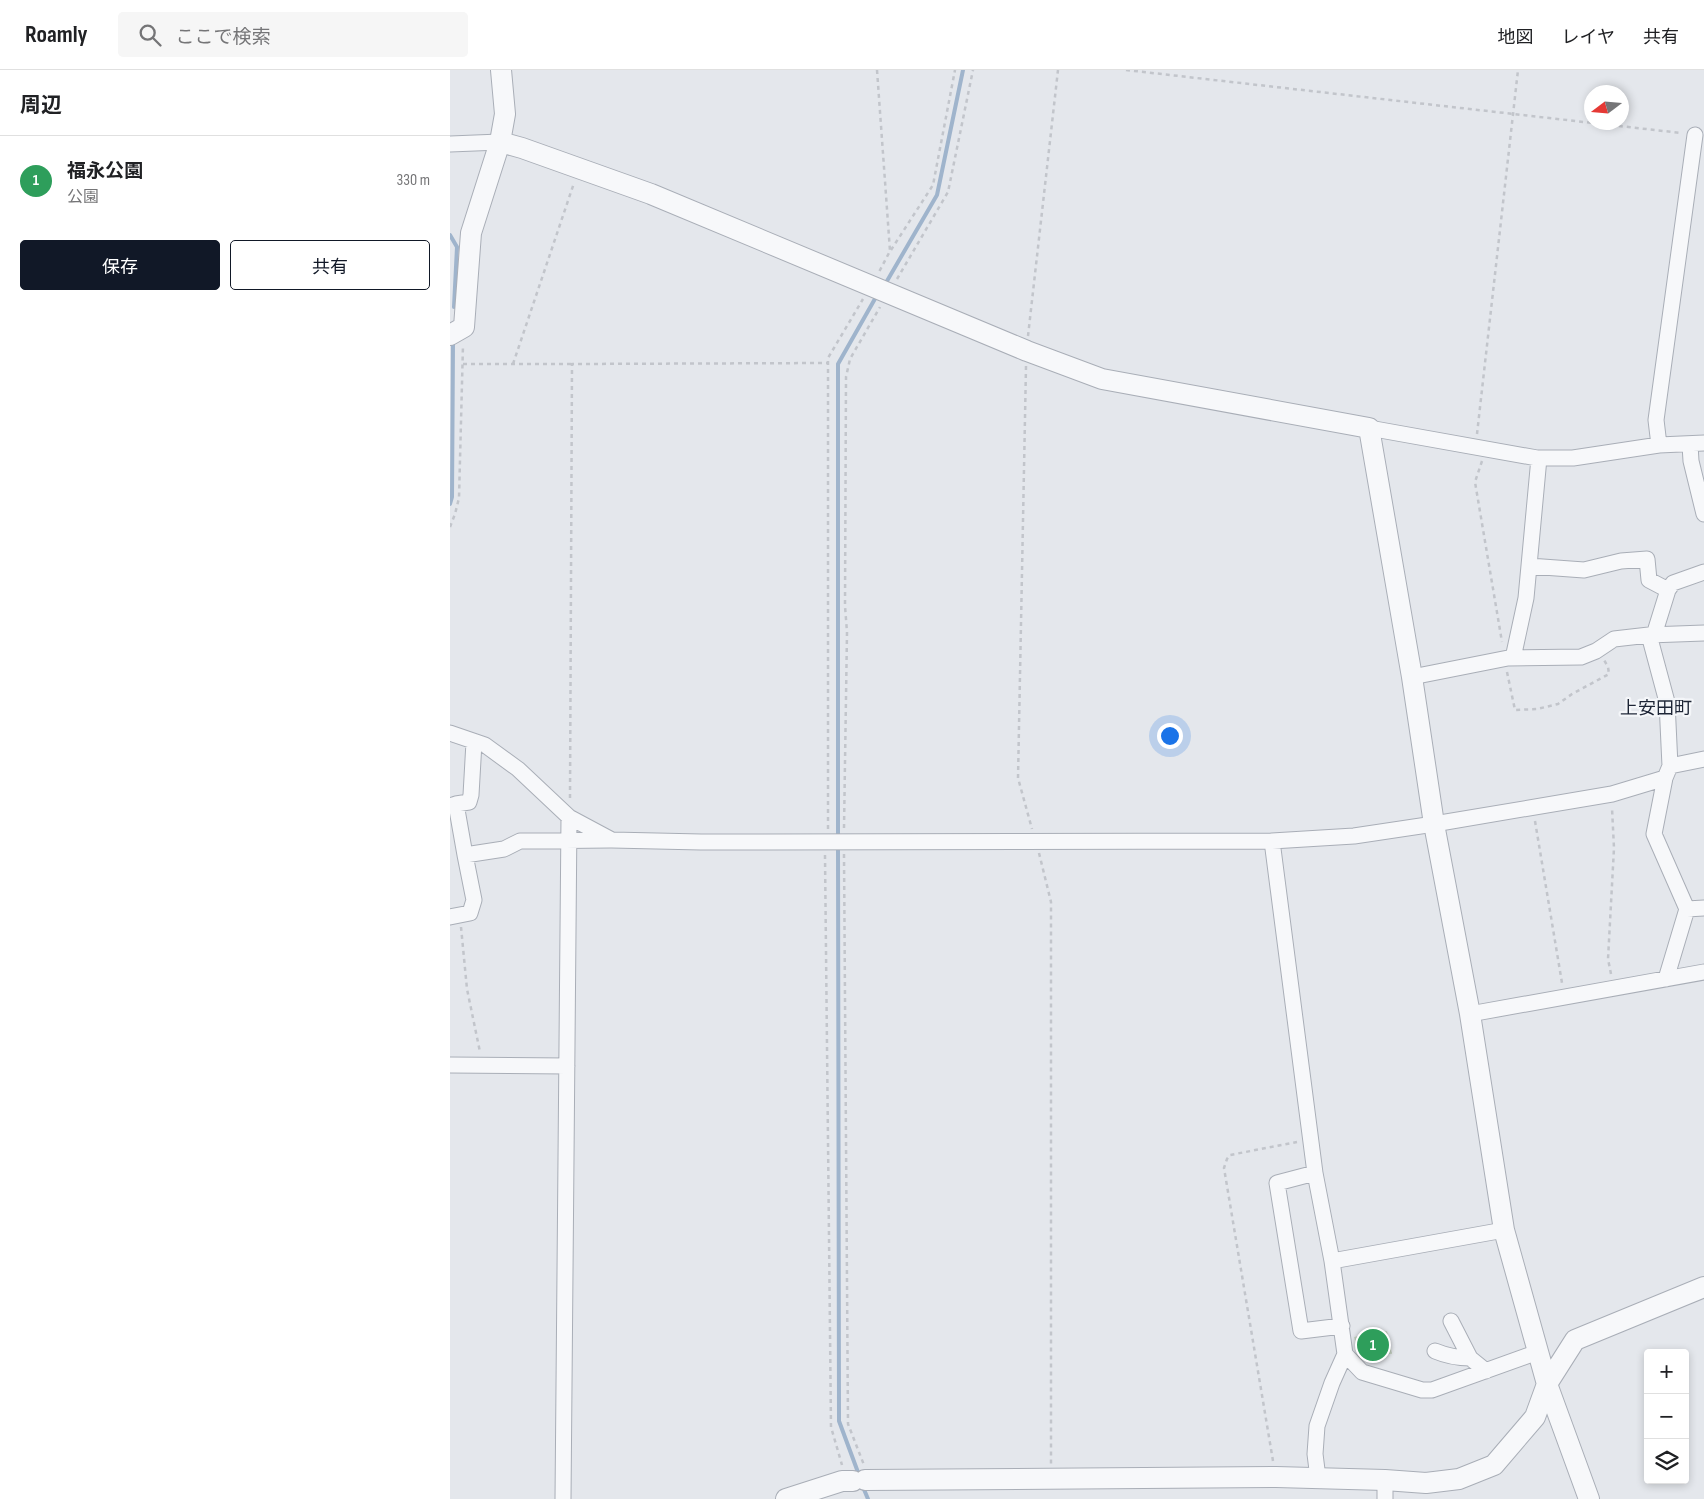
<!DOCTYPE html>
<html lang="ja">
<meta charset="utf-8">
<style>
body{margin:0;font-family:"Sofia Sans Condensed","Noto Sans JP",sans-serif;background:#f6f6f6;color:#202124}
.controls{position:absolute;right:15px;bottom:15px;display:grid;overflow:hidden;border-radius:5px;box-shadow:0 2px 8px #0003}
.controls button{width:45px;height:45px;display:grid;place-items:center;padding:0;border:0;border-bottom:1px solid #e0e0e0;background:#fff;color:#202124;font:25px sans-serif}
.compass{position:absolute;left:1134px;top:15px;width:45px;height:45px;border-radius:50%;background:#fff;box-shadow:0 2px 8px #0003;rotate:254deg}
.you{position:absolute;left:719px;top:665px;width:18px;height:18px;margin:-12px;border:4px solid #fff;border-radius:50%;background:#1a73e8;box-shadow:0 0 0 8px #1a73e833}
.badge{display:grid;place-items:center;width:32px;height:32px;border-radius:50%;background:#111827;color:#fff;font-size:16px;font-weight:700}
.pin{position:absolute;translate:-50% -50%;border:2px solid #fff;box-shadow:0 1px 5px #0006}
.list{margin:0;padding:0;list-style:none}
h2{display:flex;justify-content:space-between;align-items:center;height:65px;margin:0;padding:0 20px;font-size:21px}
h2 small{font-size:16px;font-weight:400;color:#757577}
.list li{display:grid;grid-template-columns:32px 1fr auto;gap:15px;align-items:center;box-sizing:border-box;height:90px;padding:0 20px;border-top:1px solid #e0e0e0}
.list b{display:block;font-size:19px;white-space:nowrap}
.list p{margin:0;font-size:16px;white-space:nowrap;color:#757577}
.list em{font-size:16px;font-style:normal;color:#757577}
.actions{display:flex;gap:10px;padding:15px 20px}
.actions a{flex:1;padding:11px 0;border:1px solid #111827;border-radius:5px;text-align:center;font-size:18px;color:#111827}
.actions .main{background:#111827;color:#fff}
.icon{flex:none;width:28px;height:28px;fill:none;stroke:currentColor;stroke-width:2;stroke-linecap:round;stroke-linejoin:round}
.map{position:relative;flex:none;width:1254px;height:1429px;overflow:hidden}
header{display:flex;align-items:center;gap:30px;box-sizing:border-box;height:70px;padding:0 25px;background:#fff;border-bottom:1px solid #e0e0e0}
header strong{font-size:24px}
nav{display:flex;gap:28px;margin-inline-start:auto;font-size:18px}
.search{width:350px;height:45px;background:#f6f6f6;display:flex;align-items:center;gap:12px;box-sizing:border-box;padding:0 18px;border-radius:5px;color:#757577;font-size:19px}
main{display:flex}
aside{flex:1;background:#fff}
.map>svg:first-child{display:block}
.park{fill:url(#park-dots)}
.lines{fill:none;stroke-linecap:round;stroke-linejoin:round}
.stream{stroke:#9fb4cc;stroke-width:4}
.minor-casing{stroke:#a9aeb7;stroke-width:17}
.tertiary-casing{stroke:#a9aeb7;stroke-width:22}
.path{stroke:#c2c5cb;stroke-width:2.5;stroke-dasharray:4 4;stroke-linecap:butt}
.minor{stroke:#f7f8fa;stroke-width:15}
.tertiary{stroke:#f7f8fa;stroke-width:20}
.labels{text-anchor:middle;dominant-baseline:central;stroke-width:4.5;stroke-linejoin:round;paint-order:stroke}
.quarter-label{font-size:18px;fill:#1d2536;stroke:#f4f6f9}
</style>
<header>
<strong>Roamly</strong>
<div class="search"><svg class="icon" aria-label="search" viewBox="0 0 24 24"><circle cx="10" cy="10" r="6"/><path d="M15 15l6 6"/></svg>ここで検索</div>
<nav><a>地図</a><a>レイヤ</a><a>共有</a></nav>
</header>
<main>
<aside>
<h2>周辺<small></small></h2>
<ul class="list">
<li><span class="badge" style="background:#2e9e5b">1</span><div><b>福永公園</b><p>公園</p></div><em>330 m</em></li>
</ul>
<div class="actions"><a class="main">保存</a><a>共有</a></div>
</aside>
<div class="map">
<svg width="1254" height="1429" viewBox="0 0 1254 1429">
<defs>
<pattern id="park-dots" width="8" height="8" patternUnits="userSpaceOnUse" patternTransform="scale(1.25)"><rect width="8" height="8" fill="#c9d6c5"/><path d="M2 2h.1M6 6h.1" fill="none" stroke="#adb8ab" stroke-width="1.8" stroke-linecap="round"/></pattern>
</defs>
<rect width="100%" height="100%" fill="#e4e7ec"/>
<path class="park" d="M937,1261L942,1284L909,1283L904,1267Z"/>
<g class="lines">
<path class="stream" d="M0,165L7,177L4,237
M437,211L487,125L513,0
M0,434L2,427L3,274
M388,769V294L426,227
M388,776L389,1351L409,1405
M413,1417L418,1429"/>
<defs>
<path id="minor" d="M0,74L50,72
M919,358L1087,388H1123L1209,375L1254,373
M1209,375L1206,350L1245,65
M1240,375L1241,391L1254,444
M1079,496L1134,500L1171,491L1197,489L1199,510L1218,520
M1204,565L1218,520L1223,513L1254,502
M1063,588L1076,528L1089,388
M962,607L1058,588L1131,587L1146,581L1164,569L1199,565
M0,663L35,675L68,699L119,747L162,770L251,772L822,771L904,766L984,754L1162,724L1215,708L1220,696L1254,689
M1220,696L1217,632L1199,565L1254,563
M1215,708L1204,764L1237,839L1216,909
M6,734L19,732L21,725L24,672
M0,736L6,734L15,785L24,830L20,843L0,847
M822,771L865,1103L882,1191L895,1284L882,1313L867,1356L865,1384L868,1408
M15,785L54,779L70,771L160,770
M1237,839L1254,838
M1020,944L1254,902
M0,995L117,996
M865,1103L827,1113L851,1261L892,1256
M882,1191L1054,1160
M1001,1251L1020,1288L1036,1301
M985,1281C997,1286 1007,1288 1020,1288
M895,1284L912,1302L972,1320H982L1088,1282
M935,1410V1429
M113,1429L119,747"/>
<path id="tertiary" d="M50,72L72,78L201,124L577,281L652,309L919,358L962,607L984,754L1020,944L1054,1160L1097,1314L1139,1429
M0,265L14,257L21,163L50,72L55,44L51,0
M415,1410L826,1407L935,1410L976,1413L1009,1409L1044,1395L1085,1347L1097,1314L1125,1270L1254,1217
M336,1429L392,1411H403"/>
</defs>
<use href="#minor" class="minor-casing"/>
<use href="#tertiary" class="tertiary-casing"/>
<path class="path" d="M427,0L440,181L429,202
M676,0L1231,63
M441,180L483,115L505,0
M447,209L498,122L523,0
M578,266L608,0
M13,294H122
M63,294L124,113
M576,296L568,708L582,759
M1027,364L1068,0
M1032,391L1025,412L1052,572
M0,457L5,444L9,428L13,275
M1057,602L1065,640L1087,639L1108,634L1122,624L1159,604L1158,597L1154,590
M120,728L122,294L378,293
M1085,751L1112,913
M394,758L397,562L395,536L396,307L400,289L430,237
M378,759V288L413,229
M589,783L601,832V1394
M394,784L398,1354L414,1395
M375,785L381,1357L392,1395
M11,857L17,919L30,982
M1161,904L1158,889L1164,778L1162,738
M823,1391L774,1098L777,1089L780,1085L847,1072"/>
<use href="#minor" class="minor"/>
<use href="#tertiary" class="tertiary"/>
</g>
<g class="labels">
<g class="quarter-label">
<text x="1206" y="638">上安田町</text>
</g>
</g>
</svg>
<div class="controls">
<button>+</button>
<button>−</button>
<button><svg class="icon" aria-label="layers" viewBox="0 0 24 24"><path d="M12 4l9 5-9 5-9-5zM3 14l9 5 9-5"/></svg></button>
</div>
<svg class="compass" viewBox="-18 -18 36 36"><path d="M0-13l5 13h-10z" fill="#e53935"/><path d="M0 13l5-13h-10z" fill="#757577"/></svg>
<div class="you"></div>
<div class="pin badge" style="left:923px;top:1275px;background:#2e9e5b">1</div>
</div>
</main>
